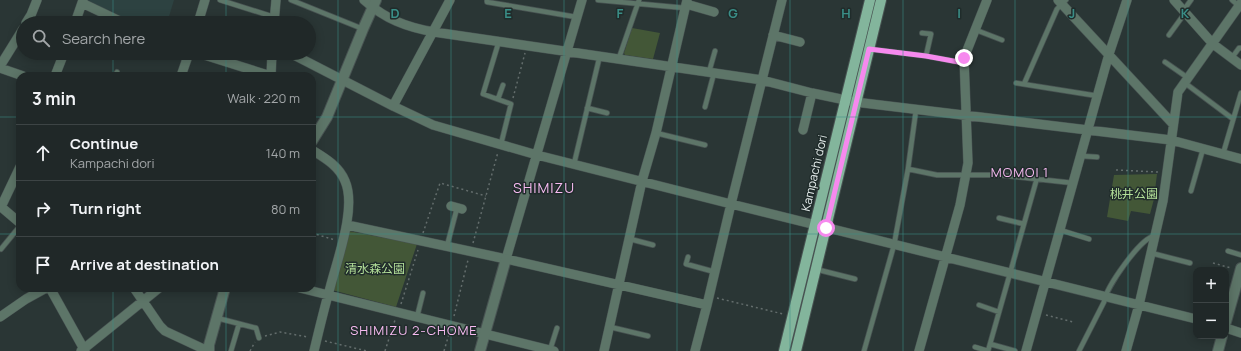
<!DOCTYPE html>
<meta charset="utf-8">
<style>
body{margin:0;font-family:Manrope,"Noto Sans JP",sans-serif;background:#283030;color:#f1f3f6}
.controls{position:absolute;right:12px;bottom:12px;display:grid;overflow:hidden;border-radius:8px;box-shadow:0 2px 10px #0003}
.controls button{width:36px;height:36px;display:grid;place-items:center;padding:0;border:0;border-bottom:1px solid #3d4445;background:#202828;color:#f1f3f6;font:20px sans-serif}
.stop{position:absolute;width:12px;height:12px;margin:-9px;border:3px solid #f689ee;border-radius:50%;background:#fff}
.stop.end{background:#f689ee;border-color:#fff;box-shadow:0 1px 4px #0008}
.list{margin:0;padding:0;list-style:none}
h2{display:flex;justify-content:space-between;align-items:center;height:52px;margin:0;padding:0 16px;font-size:17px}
h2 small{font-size:13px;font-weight:400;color:#a2a6a8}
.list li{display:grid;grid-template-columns:26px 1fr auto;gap:12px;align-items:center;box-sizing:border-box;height:56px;padding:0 16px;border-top:1px solid #3d4445}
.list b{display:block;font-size:15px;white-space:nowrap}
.list p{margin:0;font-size:13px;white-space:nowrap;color:#a2a6a8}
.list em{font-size:13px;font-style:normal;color:#a2a6a8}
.icon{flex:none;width:22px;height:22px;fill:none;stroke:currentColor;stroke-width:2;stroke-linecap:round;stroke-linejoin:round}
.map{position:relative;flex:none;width:1241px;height:351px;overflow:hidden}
.search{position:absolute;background:#202828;box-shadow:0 2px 10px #0003;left:16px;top:16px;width:300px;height:44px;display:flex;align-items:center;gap:10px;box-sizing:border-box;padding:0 14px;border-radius:22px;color:#a2a6a8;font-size:15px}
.panel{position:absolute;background:#202828;box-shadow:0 2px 10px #0003;left:16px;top:72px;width:300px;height:220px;border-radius:12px}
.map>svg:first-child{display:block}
.built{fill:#2d4241}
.green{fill:#435737}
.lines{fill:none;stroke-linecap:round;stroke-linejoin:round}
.service-casing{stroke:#485352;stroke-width:6}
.minor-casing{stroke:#485352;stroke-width:10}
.tertiary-casing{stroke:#485352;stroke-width:12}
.primary-casing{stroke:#485352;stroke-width:12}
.path{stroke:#636d6c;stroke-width:1.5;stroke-dasharray:2 3;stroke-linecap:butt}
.service{stroke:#5d7568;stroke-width:4.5}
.minor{stroke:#5d7568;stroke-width:9}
.tertiary{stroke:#5d7568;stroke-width:10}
.primary{stroke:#83b59c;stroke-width:10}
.route{stroke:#f689ee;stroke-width:5}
.grid{fill:none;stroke:#3a8e87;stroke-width:1;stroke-opacity:0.55}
.labels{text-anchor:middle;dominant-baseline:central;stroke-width:3;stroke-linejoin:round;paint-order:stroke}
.street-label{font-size:12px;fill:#e4eceb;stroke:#202c2b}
.park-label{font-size:12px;fill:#b4e099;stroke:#202c2b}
.neighbourhood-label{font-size:13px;letter-spacing:1px;fill:#f8bbf2;stroke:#202c2b}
.quarter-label{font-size:14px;letter-spacing:1px;fill:#f8bbf2;stroke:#202c2b}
.grid-label{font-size:13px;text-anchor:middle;font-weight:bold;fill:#3a8e87;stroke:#202c2b;stroke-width:3;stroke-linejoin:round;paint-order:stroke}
</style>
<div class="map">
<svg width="1241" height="351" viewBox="0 0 1241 351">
<rect width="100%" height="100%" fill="#2a3635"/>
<path class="built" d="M87,0H174L167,23H133L102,10Z"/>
<path class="green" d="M632,28L660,33L653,59L625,55L624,53Z
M1157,174L1154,199L1150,214L1131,211L1128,221L1107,217L1114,175Z
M349,231L417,244L396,307L332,290Z"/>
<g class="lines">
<defs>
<path id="service" d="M220,0L274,17
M291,0L363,29
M487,0V2L576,17
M598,0L685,8
M1232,0L1239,6
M1183,11L1191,0
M976,30L1002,40
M922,33L931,34L926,56
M1169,35L1185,13
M499,41L483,94L511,104L501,144
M869,49L926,56L964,63
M619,58L639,0
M1231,59L1239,48H1241
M1165,62L1188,78
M709,72L715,51
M115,76L117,72
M1016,83L1098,96
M1185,83L1233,119
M1024,84L1057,9L1066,0
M498,99L503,85
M705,107L714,73
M587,108L607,113
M656,133L705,145
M1223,154L1241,93
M1081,156L1097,157
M574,164L600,55
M908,169L937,175H1000L1073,183
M1191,191L1203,149
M999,218L1024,224
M1060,230L1089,239
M630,239L653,245
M447,246L457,208
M1,249L20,226
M1228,251L1241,255
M1151,253L1190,263
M688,257L686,264L715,272
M815,269L855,279
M979,305L999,312
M417,317L423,293
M217,318L256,328L259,338
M610,327L648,336
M975,347L988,351L990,344
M550,350L557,328
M231,351L239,324
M864,351L894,245L908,169L916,110
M1015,351L990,344L1037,178
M1079,351L1104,302C1106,287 1140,239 1154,236"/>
<path id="minor" d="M364,0C385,19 406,27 434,32L762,80L812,93L855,102L1171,140L1241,159
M1058,0L1173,124
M1174,0L1213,44L1241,65
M82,3L124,23
M686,4L714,12
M26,23L31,15L37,0
M75,23L83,0
M198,23L205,0
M274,23L276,0
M773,35L800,42
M198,53L271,76L272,53
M290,53L393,106L433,125L537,155L731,204L782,0
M0,66L23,29
M0,68L23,76
M55,76L64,53
M181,76L189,53
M393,106L450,0
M803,130L812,93
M312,150C325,158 339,166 345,181C357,208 337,260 330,288C324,309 319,330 314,351
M0,206L20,223
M451,206L462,209
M1,207L20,167
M347,225L506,259L707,305L731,204L1196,319
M506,259L582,0
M50,288L85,351
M134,288L160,326L165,331L208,351
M300,288L554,351
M0,317L26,299L46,288
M1226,328L1241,333
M81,351L159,288
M604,351L642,181L656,133L687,0
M695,351L707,305
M919,351L960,205L968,163L964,58L987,0
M1026,351L1109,54L1127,0
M1126,351L1139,305L1163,201L1178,92L1241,3"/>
<path id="tertiary" d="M312,141L327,117L363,29L376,0
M1226,322L1241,268
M209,351V345L225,288
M480,351L506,259
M1218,351L1222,336"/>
<path id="primary" d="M784,351L870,0
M796,351L881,0"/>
</defs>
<use href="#service" class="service-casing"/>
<use href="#minor" class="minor-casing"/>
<use href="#tertiary" class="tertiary-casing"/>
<use href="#primary" class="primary-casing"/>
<path class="path" d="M513,98L525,53
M1116,170L1158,172
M312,233L335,240
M423,233L440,183L486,196
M473,243L498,152
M1213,263L1231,268
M717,298L783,314
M401,304L418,250
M1046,315L1073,322
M454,316L468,260
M265,336L280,332L308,337
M325,341L367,351
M250,351L255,342
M385,351L395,320
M444,351L449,334"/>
<use href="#service" class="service"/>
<use href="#minor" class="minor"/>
<use href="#tertiary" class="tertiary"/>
<use href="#primary" class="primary"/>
</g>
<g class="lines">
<path class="route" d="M826,228L869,49L926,56L964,63V58"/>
</g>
<path class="grid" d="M113,0V23M226,0V23M338,0V351M451,0V351M564,0V351M677,0V351M790,0V351M903,0V351M1015,0V351M1128,0V351M113,53V76M226,53V76M0,117H20M312,117H1241M0,234H20M312,234H1241M113,288V351M226,288V351"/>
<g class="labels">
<g class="street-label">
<text transform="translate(814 173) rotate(-77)">Kampachi dori</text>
</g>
<g class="park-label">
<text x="1134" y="193">桃井公園</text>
<text x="375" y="268">清水森公園</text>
</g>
<g class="neighbourhood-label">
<text x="1020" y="172">MOMOI 1</text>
<text x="414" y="330">SHIMIZU 2-CHOME</text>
</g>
<g class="quarter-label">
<text x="544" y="187">SHIMIZU</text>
</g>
</g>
<g class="grid-label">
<text x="395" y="18">D</text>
<text x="508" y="18">E</text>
<text x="620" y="18">F</text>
<text x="733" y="18">G</text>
<text x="846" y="18">H</text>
<text x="959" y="18">I</text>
<text x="1072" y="18">J</text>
<text x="1185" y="18">K</text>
</g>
</svg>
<div class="controls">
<button>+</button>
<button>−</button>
</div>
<div class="stop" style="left:826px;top:228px"></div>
<div class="stop end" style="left:964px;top:58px"></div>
<div class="search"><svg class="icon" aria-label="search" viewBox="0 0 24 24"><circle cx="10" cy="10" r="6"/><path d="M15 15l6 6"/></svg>Search here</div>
<section class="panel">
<h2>3 min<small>Walk · 220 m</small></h2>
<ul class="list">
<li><svg class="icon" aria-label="ahead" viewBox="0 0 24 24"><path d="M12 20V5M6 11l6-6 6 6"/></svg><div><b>Continue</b><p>Kampachi dori</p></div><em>140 m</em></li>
<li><svg class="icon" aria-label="right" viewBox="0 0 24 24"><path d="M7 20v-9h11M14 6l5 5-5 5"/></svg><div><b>Turn right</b></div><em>80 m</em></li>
<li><svg class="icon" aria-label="arrive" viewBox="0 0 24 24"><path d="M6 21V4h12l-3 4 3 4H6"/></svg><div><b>Arrive at destination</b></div></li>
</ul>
</section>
</div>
